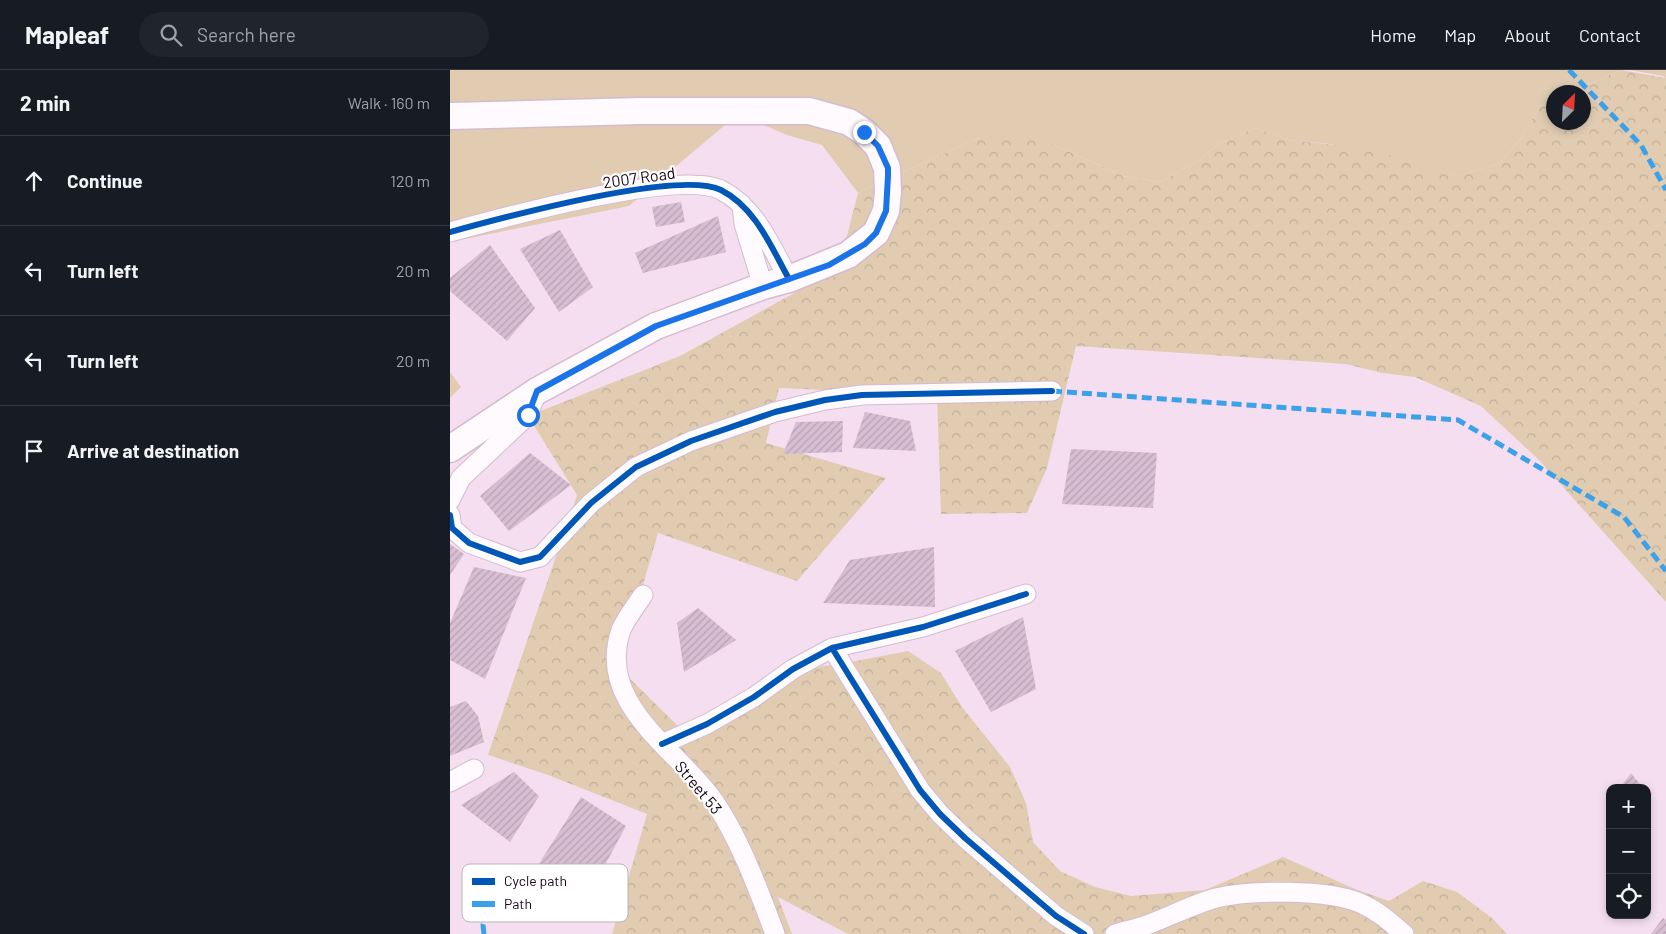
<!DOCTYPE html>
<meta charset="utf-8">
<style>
body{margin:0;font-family:Barlow,sans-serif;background:#20242c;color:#f1f3f6}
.controls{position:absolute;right:15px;bottom:15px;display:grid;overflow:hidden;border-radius:10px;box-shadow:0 2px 8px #0003}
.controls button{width:45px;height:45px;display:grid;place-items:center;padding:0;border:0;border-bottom:1px solid #363941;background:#171b24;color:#f1f3f6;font:25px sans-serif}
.compass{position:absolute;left:1096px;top:15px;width:45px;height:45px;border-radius:50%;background:#171b24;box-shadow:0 2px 8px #0003;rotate:24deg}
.stop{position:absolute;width:15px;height:15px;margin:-11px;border:4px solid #1a73e8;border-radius:50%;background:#fff}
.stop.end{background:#1a73e8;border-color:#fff;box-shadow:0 1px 5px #0008}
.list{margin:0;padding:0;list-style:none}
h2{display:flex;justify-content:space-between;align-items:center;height:65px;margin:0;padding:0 20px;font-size:21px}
h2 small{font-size:16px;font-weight:400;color:#9ea1a6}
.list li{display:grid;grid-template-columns:32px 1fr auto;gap:15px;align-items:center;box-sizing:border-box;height:90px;padding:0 20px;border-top:1px solid #363941}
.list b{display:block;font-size:19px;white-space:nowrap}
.list em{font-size:16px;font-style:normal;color:#9ea1a6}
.icon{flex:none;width:28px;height:28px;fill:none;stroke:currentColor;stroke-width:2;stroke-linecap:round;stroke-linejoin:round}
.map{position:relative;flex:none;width:1216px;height:864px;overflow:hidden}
header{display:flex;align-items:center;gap:30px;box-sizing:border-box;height:70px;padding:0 25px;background:#171b24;border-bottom:1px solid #363941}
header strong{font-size:24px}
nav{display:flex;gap:28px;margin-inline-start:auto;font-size:18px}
.search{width:350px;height:45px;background:#20242c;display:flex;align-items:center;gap:12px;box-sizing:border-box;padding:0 18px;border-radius:28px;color:#9ea1a6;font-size:19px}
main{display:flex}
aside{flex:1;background:#171b24}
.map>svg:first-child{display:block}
.grass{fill:#e1ccb2}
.forest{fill:url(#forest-crowns)}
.building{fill:url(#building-hatch)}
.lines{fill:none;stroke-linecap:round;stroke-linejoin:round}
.street-casing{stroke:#d3bcce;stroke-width:21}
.secondary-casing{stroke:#d3bcce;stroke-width:29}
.street{stroke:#fefafd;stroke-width:19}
.secondary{stroke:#fefafd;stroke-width:26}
.quiet{stroke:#3da1ea;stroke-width:5;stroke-dasharray:10 5;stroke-linecap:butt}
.cycleway-casing{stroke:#fff;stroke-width:9}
.cycleway{stroke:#0057b8;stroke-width:6}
.route{stroke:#1a73e8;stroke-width:6}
.labels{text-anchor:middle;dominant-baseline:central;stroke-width:4.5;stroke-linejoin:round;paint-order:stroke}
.street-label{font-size:16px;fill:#1b0518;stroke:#fff}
.key{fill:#fff;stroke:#bbb4ba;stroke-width:1}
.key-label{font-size:14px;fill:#1b0518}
</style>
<header>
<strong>Mapleaf</strong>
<div class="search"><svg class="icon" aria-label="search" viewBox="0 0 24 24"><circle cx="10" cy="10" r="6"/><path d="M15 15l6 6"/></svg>Search here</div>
<nav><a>Home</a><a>Map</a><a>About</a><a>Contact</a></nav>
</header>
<main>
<aside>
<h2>2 min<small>Walk · 160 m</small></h2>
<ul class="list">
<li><svg class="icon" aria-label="ahead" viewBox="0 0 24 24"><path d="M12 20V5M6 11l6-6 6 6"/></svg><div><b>Continue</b></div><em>120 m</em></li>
<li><svg class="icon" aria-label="left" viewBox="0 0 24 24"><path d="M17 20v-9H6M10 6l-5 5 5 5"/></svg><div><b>Turn left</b></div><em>20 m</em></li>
<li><svg class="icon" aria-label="left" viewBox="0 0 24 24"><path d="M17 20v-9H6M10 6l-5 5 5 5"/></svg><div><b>Turn left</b></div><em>20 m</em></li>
<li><svg class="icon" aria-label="arrive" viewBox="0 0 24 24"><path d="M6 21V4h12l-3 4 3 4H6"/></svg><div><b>Arrive at destination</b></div></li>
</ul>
</aside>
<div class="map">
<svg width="1216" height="864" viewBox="0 0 1216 864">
<defs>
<pattern id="forest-crowns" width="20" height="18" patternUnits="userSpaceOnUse" patternTransform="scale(1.25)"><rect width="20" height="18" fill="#e1ccb2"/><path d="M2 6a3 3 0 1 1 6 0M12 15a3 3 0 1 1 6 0" fill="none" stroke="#c0ae98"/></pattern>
<pattern id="building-hatch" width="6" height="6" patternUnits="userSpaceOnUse" patternTransform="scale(1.25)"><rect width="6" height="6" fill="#d7bed2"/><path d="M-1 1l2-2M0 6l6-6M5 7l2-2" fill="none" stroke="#b8a2b4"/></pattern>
</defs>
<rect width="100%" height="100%" fill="#f5def0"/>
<path class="grass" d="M0,0H1171L1120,22H1104L1103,30L1090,36L1072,67L1050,93L1008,106L880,74L839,70L805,58L769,74L743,94L710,112L673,106L602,74L530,67L408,123L372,75L337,65L288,44L179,136L0,172Z
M1180,0H1216V8L1213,6Z
M0,302L11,317L0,328Z"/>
<path class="forest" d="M1171,0L1216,8V532L1089,390L1031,336L965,307L932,303L896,294L626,276L597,398L577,443L491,444L487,325L329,318L316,373L436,408L347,511L208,463L169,598L229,657L263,643L351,598L385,595L458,581L491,603L512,637L560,697L576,733L583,772L610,801L645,817L681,826L755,820L833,787L905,819L939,831L973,811L1007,822L1042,848L1057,864H398L328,827L342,864H162L197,744L98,705L38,685L127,425L78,346L230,286L359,215L397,166L408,123L530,67H570L602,74L673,106L710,112L743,94L769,74L805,58L839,70L924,79L967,95L1008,106L1050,93L1072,67L1090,36L1103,30L1104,52H1134V22H1120Z"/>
<path class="building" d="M231,132L235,152L206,157L202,137Z
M268,146L276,182L193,203L185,183Z
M110,160L143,217L109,242L70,179Z
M40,175L85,238L57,271L0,221V208Z
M415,342L460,351L466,381L403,378Z
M393,351L392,382L333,384L346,352Z
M621,379L707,383L703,438L612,434Z
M80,383L121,415L59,461L30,426Z
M0,474L14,484L0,505Z
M484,477L485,537L373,533L400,490Z
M24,497L76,508L35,609L0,590V553Z
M248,538L286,570L234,602L227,553Z
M573,547L586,619L541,642L505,581Z
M16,631L28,646L34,672L0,686V637Z
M64,702L89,726L60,772L11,735Z
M1181,703L1193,718H1170Z
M131,727L176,756L128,845L75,816Z
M1213,848L1216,850V864H1201Z"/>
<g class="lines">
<defs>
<path id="street" d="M292,135L294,154L313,216
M0,162C51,148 229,99 271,120C306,138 321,177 339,209
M0,430L11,408L78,345L87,321
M0,445L2,458L19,473L70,492L90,487L141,433L186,397L241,371L325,342L375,330L412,325L602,321
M193,525C186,536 176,548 171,560C146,633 224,677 261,727C288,764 309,821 325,864
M382,578L470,720L490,744L515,768L606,846L634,864
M212,674L257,654L304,627L343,599L382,578L473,557L576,524
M0,712L24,699
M665,864C675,861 685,859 694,856C719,847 741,835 766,828C800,820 877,819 910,833C927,840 940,852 954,864"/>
<path id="secondary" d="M0,46L189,41H359L399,52L414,62L428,76L437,98L438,122L436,141L426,163L398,185L339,209L313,216L206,256L87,321L0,379"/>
</defs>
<use href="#street" class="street-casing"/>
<use href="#secondary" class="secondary-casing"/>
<use href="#street" class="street"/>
<use href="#secondary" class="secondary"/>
<path class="quiet" d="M1119,0L1191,75L1216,120
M602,321L1008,350L1174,447L1216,501
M34,864L33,855L51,808"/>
<defs>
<path id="cycleway" d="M0,162C51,148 229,99 271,120C306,138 321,177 339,209
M0,445L2,458L19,473L70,492L90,487L141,433L186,397L241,371L325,342L375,330L412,325L602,321
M382,578L470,720L490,744L515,768L606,846L634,864
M212,674L257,654L304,627L343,599L382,578L473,557L576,524"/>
</defs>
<use href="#cycleway" class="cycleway-casing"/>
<use href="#cycleway" class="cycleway"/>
</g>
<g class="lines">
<path class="route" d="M78,345L87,321L206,256L379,195L415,174L426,163L436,141L438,106V98L428,76L414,62"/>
</g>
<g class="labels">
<g class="street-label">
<text transform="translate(189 107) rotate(-8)">2007 Road</text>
<text transform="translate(249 717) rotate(50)">Street 53</text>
</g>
</g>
<rect x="12" y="794" width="166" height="58" rx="8" class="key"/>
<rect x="22" y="808" width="23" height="7" fill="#0057b8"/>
<rect x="22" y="831" width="23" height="6" fill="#3da1ea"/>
<g class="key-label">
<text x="54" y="816">Cycle path</text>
<text x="54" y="839">Path</text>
</g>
</svg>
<div class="controls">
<button>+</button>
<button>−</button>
<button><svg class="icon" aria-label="locate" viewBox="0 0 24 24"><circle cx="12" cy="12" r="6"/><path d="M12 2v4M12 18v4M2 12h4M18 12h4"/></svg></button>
</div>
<svg class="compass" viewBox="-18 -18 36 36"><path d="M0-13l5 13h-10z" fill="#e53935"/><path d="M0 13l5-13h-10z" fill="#9ea1a6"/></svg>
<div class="stop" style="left:78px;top:345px"></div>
<div class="stop end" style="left:414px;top:62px"></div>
</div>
</main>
